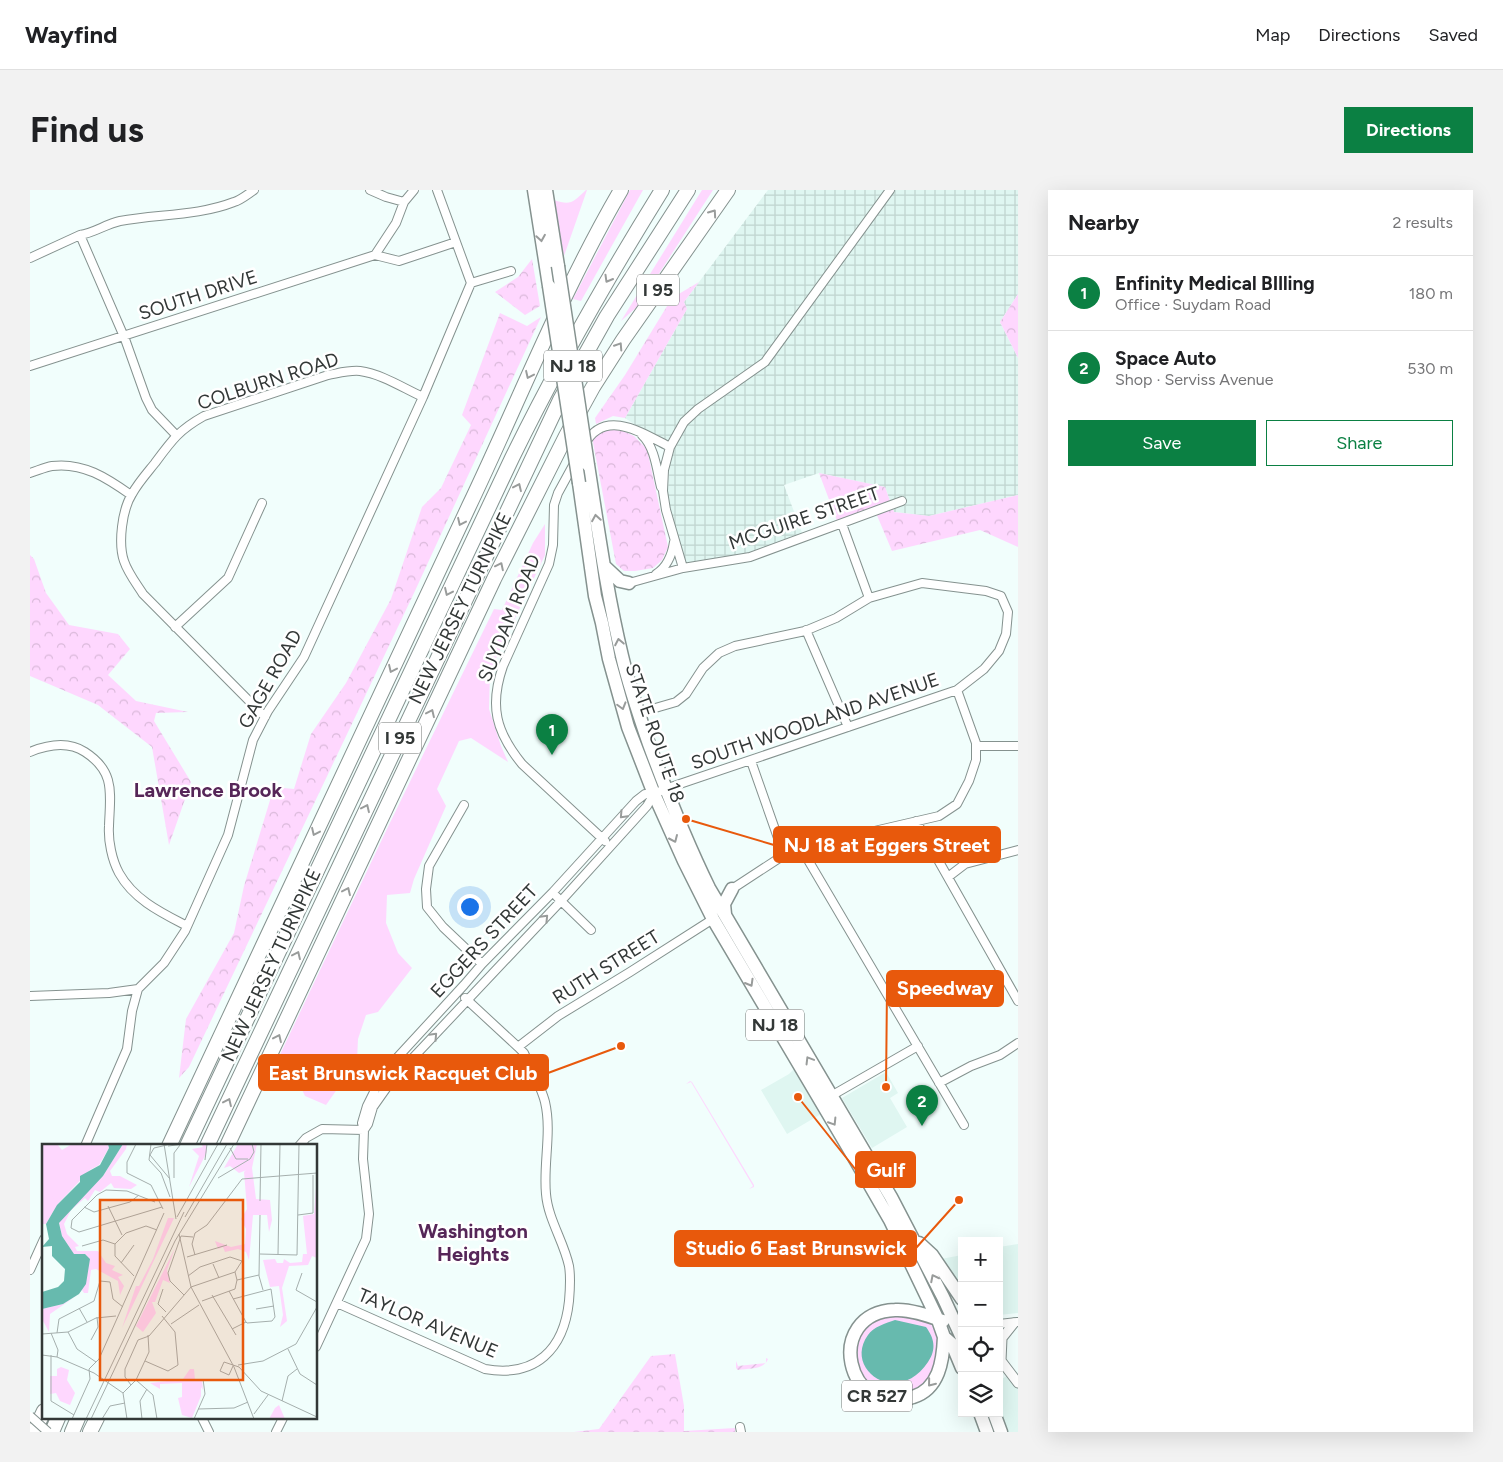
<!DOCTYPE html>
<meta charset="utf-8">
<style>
body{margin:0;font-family:Figtree,sans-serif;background:#f2f2f2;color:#202124}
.controls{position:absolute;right:15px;bottom:15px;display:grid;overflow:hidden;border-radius:0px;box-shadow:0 5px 20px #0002}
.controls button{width:45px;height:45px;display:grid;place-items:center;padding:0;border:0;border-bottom:1px solid #e0e0e0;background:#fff;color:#202124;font:25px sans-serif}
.you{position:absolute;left:439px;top:716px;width:18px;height:18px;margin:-12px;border:4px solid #fff;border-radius:50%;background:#1a73e8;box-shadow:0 0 0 8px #1a73e833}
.badge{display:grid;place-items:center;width:32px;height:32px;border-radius:50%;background:#0b8043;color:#fff;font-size:16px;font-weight:700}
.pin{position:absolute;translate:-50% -41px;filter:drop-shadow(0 1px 2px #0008)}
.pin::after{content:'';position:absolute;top:26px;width:18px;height:15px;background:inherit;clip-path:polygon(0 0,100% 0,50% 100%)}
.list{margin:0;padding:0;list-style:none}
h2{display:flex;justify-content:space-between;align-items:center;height:65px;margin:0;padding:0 20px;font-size:21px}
h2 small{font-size:16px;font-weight:400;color:#757577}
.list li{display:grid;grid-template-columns:32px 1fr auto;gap:15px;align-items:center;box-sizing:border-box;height:75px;padding:0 20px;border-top:1px solid #e0e0e0}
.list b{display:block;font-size:19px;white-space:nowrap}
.list p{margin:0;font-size:16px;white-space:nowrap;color:#757577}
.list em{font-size:16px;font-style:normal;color:#757577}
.actions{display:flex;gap:10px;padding:15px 20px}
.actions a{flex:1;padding:11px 0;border:1px solid #0b8043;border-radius:0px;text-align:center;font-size:18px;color:#0b8043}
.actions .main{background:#0b8043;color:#fff}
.icon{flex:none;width:28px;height:28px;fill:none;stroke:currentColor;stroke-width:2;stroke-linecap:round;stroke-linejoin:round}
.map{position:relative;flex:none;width:988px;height:1242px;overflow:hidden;border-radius:0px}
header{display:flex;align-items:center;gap:30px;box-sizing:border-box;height:70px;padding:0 25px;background:#fff;border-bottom:1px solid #e0e0e0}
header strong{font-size:24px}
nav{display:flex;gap:28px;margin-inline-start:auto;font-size:18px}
.intro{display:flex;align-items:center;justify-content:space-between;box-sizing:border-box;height:120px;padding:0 30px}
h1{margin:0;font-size:35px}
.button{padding:12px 22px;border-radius:0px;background:#0b8043;color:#fff;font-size:18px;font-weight:700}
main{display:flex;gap:30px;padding:0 30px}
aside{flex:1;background:#fff;border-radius:0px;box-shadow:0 5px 20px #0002}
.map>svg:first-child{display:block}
.built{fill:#dff6f1}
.industrial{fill:url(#industrial-grid)}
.grass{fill:#fed7fe}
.forest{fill:url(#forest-crowns)}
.garden{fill:url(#garden-furrows)}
.water{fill:#67baae}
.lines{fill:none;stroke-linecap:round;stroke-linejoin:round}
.minor-casing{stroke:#85928f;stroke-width:10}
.tertiary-casing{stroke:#85928f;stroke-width:11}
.trunk-casing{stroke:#85928f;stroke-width:15}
.motorway-casing{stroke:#85928f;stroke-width:16}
.minor{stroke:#fff;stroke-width:8}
.tertiary{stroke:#fff;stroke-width:9}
.trunk{stroke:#fff;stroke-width:12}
.motorway{stroke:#fff;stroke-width:14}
.minor-bridge-casing{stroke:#85928f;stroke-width:10;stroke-linecap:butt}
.trunk-bridge-casing{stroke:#85928f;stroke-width:15;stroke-linecap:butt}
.minor-bridge{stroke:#fff;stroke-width:8}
.trunk-bridge{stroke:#fff;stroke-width:12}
.oneway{stroke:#999c9b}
.labels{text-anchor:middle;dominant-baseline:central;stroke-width:5;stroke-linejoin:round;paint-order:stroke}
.shield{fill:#fff;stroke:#707473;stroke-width:1}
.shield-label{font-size:18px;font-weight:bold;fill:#333837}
.street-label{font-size:19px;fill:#333837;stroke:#fff}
.neighbourhood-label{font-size:20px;font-weight:bold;fill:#562658;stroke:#fff}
.inset-road{fill:none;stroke:#a5afad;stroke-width:1}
.view{fill:#e8590c;fill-opacity:0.15;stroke:#e8590c;stroke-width:2.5}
.inset-edge{fill:none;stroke:#333837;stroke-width:2.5}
.leader{fill:none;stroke:#e8590c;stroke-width:2}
.callout-dot{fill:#e8590c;stroke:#fff;stroke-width:2}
.callout{fill:#e8590c;stroke:#e8590c;stroke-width:2}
.callout-label{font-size:20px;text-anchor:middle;font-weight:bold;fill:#fff}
</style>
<header>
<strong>Wayfind</strong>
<nav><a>Map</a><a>Directions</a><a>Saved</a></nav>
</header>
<div class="intro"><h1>Find us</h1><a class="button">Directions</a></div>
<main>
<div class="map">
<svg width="988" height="1242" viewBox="0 0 988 1242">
<defs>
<pattern id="industrial-grid" width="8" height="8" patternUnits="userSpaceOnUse" patternTransform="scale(1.25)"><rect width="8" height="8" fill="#dff6f1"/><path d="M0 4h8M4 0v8" fill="none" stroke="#c0d4cf"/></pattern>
<pattern id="forest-crowns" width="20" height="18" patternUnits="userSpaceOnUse" patternTransform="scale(1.25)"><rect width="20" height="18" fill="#fed7fe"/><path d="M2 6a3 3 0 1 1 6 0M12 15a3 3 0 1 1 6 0" fill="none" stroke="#dab9da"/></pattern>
<pattern id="garden-furrows" width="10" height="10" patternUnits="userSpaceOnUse" patternTransform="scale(1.25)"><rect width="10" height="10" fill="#fed7fe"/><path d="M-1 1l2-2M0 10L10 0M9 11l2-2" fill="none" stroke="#dab9da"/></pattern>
</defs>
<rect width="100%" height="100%" fill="#f1fefc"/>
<path class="built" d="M764,879L791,924L757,944L731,900L759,884Z
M856,882L868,903L860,908L877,937L842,958L812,908Z
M988,1054V1123L969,1125V1057Z
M932,1065V1098L911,1069Z
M981,1183L988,1193V1242H971L969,1191Z"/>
<path class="industrial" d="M738,0H988V104L970,132L988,168V305L899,326L864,322L855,297L789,283L754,295L774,348L657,379L637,315L641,259L595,228L657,119L654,112Z"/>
<path class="grass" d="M556,0H557L534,66L524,10C541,16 543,12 556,0Z
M600,0H613L551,111L543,109Z
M672,0H683L608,116L591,131Z
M515,334V365L460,481L459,519L471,556L478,572L441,548L429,551L407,599L416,616L384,689L380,703L357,705L356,733L368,763L382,778L348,822L336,825L328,849L327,871L296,915L275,906L261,876L247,871L356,641L464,419L472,420L503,353Z
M660,891L662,892L724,995V997L719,999L723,996L661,892L656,894Z
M855,1126H875L900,1132L910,1152L906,1183L880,1205L851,1203L836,1193L827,1177V1150L838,1134Z"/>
<path class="forest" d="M502,69L510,116L495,125L465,102L488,87Z
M669,92L654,112L657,119L595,228L583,226L566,234L565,228L595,185L642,108Z
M988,104V168L970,132Z
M470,123L497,136L511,127L384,403L159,877L149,888L156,829L204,743L214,696L244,597L264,599L281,544L316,493L361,409L392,317L411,298L441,235L432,225Z
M579,239H589L604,246L617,259L638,357L632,370L623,378L605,381H594L586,374L562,247Z
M789,283L855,297L864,322L899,326L988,305V357L950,340L862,361L846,323L809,336Z
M0,365L4,369L16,403L39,435L88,444L100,459L78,485L106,511L158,522L126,523L124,531L161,592L139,655L122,557L68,515L0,486Z
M645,1164L654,1216V1241L705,1238V1242H544L569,1239L621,1166Z"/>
<path class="garden" d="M736,1168L738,1169C734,1180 719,1178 708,1180L706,1178V1171L708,1176L736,1173Z"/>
<path class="water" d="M865,1130L896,1137C904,1148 907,1159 898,1172C867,1218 813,1179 838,1145C843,1137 856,1133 865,1130Z"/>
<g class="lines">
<defs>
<path id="minor" d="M340,0L356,7L374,12
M407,0L441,93
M50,45L95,149L116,208L122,220L146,245
M345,65L369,71L426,52
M345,65L366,33L374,12L384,0
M0,68L50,45C64,43 76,34 90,31C128,24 168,26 204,12C211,10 218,4 224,0
M441,93L481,81
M0,176L345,65
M612,245C625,257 627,281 631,297
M555,254C575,217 614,244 640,257
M546,270L528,303L524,315L523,355L519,374L473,476C459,516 466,542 492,574L575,651
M0,283C7,281 15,277 22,276C53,272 77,288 101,305
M812,334L839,408
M653,378L636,320L633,301L634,280L640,257L654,232L668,219L735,172L860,0
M626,384C637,377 642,365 644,352
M599,393L653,378L720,367L872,311
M145,437L198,388L232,313
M776,440L818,537
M235,527L113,404C106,393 98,383 94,371C88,353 92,320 102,304C108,293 117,283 125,273C142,250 149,240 174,226L298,185C309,183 319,180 330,181C352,184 373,198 393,207
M946,556H988
M0,562C17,555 38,551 55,562C86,582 80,604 79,636C78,651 82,670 89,683C104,710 132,723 157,736
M721,571L754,665
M434,615L399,676L396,699L397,717L413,737L452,774
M886,631L988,811
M771,658L934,935
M918,687L935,674L988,660
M702,699L754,665L771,658L909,626L927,614L939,591L946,570V553L927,500
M527,707L561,740
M0,806L79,803L108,799
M488,857L528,826L600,782L683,729
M909,893L941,876L970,865L988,853
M801,906L888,856
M334,940L338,934L343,917L362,890L531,711L617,616L624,604L635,599L927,500L954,479L969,461L976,444L978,422L971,406L956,401L892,393L839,408L806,428L775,441L705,456L689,463L673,478L656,504L646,512L608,523
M55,956L97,859L102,821L108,799L134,773L155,741L198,645L223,550L238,521L274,467L393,207L441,93
M269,956L276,948L292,939L334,940
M0,1080L14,1049
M307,1113L455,1179C506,1188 534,1159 539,1111C540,1099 541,1088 539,1076C534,1052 518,1029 516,1004C513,974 522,942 515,912C511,896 501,879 494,863L488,857L435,808
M969,1134L987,1132
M286,1157L336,1049L339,1024L333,969L334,940L332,933L337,916L354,882L434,795L452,774L523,702L606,611L615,604H624
M172,1228L179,1242
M710,1237L711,1242
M246,1242L253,1228"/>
<path id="tertiary" d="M969,1168L988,1193
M971,1171L972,1148L984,1133"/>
<path id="trunk" d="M504,0L519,96
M516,0L528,76
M558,275C568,339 577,404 592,466C599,496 609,525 619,554C637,603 656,651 679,698L861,1007L913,1107L932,1148
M549,293L565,406L572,433L579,469L598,537L624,604L654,671L683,729L822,964L860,1030L908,1130L914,1147L922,1154L932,1178
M574,376L590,391L599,393
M695,724L694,714L702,699
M889,1053L902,1065L932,1109
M913,1131C899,1126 880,1119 865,1120C793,1123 815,1230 883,1207C909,1199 913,1171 914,1147
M950,1223L957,1242
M964,1223L971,1242"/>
<path id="motorway" d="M139,956C239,743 339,529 439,316C489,211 532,101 591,0
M157,956L482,268C527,176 578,87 632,0
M177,956L530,210L577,126L658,0
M197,956L464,389L536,246L563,197L593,150L698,0
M4,1242L14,1221
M22,1242L28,1228
M42,1242L48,1228
M60,1242L67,1228"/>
</defs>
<use href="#minor" class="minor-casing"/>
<use href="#tertiary" class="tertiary-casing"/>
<use href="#trunk" class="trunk-casing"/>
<use href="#motorway" class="motorway-casing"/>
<use href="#minor" class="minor"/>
<use href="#tertiary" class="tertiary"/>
<use href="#trunk" class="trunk"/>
<use href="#motorway" class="motorway"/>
<defs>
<path id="minor-bridge" d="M0,1226L18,1242"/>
<path id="trunk-bridge" d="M528,76L558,275
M519,96L549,293"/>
</defs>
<use href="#minor-bridge" class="minor-bridge-casing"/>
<use href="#trunk-bridge" class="trunk-bridge-casing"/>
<use href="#minor-bridge" class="minor-bridge"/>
<use href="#trunk-bridge" class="trunk-bridge"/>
</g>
<defs><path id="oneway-chevron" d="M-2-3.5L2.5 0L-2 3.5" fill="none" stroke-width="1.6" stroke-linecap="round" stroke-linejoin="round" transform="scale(1.25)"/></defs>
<g class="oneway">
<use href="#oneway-chevron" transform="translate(683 23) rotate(-55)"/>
<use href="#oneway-chevron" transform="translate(511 48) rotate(81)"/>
<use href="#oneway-chevron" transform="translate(578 89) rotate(120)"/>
<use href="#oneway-chevron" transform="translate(589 156) rotate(-57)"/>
<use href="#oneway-chevron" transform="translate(499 185) rotate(115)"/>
<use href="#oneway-chevron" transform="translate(488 297) rotate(-65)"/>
<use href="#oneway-chevron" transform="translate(566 328) rotate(-99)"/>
<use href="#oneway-chevron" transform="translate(431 332) rotate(115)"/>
<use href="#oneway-chevron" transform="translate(470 376) rotate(-64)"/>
<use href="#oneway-chevron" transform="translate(418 402) rotate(115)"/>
<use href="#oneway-chevron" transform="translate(589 452) rotate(-101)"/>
<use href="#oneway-chevron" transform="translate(362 479) rotate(115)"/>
<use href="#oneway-chevron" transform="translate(592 516) rotate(74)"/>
<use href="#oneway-chevron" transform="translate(401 523) rotate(-65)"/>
<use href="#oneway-chevron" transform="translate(336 618) rotate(-65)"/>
<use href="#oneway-chevron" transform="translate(593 625) rotate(133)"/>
<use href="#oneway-chevron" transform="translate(285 642) rotate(115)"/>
<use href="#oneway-chevron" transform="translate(644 649) rotate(66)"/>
<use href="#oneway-chevron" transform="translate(317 701) rotate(-65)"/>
<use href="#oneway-chevron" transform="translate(515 728) rotate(-46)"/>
<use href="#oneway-chevron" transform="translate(267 765) rotate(-65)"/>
<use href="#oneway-chevron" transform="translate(720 793) rotate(60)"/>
<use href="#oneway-chevron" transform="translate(404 846) rotate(-47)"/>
<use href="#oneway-chevron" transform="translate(248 848) rotate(-65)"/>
<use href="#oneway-chevron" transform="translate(779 870) rotate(-121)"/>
<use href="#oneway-chevron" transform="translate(198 912) rotate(-65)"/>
<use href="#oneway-chevron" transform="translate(803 932) rotate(58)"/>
<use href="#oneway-chevron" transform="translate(904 1088) rotate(-117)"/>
<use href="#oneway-chevron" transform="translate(901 1193) rotate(129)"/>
</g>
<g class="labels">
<g class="shield">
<rect x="607" y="84.5" width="42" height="31" rx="4"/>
<rect x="514" y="160.5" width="58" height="31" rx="4"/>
<rect x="349" y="532.5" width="42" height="31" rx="4"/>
<rect x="716" y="819.5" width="58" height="31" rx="4"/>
<rect x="812" y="1190.5" width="70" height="31" rx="4"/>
</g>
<g class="shield-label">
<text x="628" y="100">I 95</text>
<text x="543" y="176">NJ 18</text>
<text x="370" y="548">I 95</text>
<text x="745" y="835">NJ 18</text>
<text x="847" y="1206">CR 527</text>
</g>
<g class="street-label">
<text transform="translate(168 105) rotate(-18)">SOUTH DRIVE</text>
<text transform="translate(238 191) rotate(-18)">COLBURN ROAD</text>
<text transform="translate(774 328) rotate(-19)">MCGUIRE STREET</text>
<text transform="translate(430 418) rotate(-64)">NEW JERSEY TURNPIKE</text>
<text transform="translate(479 428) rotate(-68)">SUYDAM ROAD</text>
<text transform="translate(240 489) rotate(-61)">GAGE ROAD</text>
<text transform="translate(785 531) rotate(-19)">SOUTH WOODLAND AVENUE</text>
<text transform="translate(625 543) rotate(71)">STATE ROUTE 18</text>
<text transform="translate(454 751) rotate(-47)">EGGERS STREET</text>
<text transform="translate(241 775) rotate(-65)">NEW JERSEY TURNPIKE</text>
<text transform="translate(576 777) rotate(-32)">RUTH STREET</text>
<text transform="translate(398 1133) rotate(23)">TAYLOR AVENUE</text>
</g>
<g class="neighbourhood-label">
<text x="178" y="600">Lawrence Brook</text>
<text x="443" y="1041">Washington<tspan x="443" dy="23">Heights</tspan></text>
</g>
</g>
<g transform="translate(12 954)">
<rect width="275" height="275" fill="#f1fefc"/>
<path d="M159,0H164L165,8L147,43L157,12L150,5L161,3ZM196,0H215L210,24L197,29L188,22L182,24ZM133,104L125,126L128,139L121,136L113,158H110L114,169L101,188L94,182Z" fill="#fed7fe"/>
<path d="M0,0H15L20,6L30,0H66L67,4L57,21L48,26L16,60L0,47ZM81,0H85L84,5L68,27L70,32H78L95,41L89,45L72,44L69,39L58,48L53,46L46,57L43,54L29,66L22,80L25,90L37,102L33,103L35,107H56L64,119L73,122L70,126L81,131L76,133L82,142L78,151L76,137L54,125L49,126L46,149H42L40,146L47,115L43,110L32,111L20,92L17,79L23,69L61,32ZM206,24H210L214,55L228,56L230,76L227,88L225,71H211L207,116L204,108L196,105L183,108L181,103L176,105L173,97L189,103L203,100L204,85L199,75L205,65L202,28ZM275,30V114L270,112L266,121L247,122L240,144L245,177L238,183L241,171L237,142L228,143L221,116L233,115L235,119H241L242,115L248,119L260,118L261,110H265L261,72L272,70ZM126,74H132L80,184L94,142H97L111,115ZM37,150L8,170L7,188L0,175V165L21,160ZM19,223L27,226L25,236L33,249L28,261L18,257L14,249L8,250V232H15V225ZM148,225H152L153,236L160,235L161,246L159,243V252L150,274L140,271L136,254L140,253V239L118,240V245L108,239L141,235ZM237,261L243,275H227L233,264Z" fill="#fed7fe"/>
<path d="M0,45L17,58L4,80H0Z" fill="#fed7fe"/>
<path d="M66,0H81L61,32L17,79L20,92L32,110H43L48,115L44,140L37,150L21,160L0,165V148L16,143L22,137L23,125L10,112V102L0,103L7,95L4,80L15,61L38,38V32L58,21L67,4Z" fill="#67baae"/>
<path class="inset-road" d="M94,0L85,18V29L109,41L121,65M109,0L107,16L119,29L128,53M122,0L134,75M126,2L143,0M188,4L194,15H206M163,16L165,0M132,34V9L138,1M176,34L208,15L212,8L210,0M128,35L108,11L112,4L129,0M218,57L219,0M113,58L85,47L64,46L55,51L30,76L29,84L37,88L120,63M66,62L80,91M42,63L52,68L88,58L97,51M218,71L217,132L221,146M256,71L271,69V31M135,73L176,0M143,73L185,0M137,90L149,143L192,223L212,275M40,102L61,96L73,100M218,110L255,111L257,0M236,110L238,0M153,111L150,100L153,89L165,81L200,35L275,29M145,113L185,101M79,119L92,101M171,120L177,134M260,129L254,146L275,158M92,132L73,112V100L84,89L104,82L115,86M195,136L217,131M121,145L116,160L124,168M187,147L204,178L205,179L230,177L233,173L229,145L191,155M142,151L128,137L126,129L139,92L151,93M170,151L194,191M160,157L193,145L195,136L193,128M37,164L45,178M214,165L232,162M129,180L157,161M190,185L204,178M26,188L35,205L54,218M9,189L16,206L15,213M15,189L17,175L52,157L58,137L68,138L71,155L81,163M0,190L26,188L54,174L74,172M107,192L149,143L193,128L200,117L188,113L158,123L146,132M49,196L56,183L55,173M246,205L258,230L275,241M0,211L15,213L52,229L81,249M9,211V257L32,271M103,217L126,227L136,221L133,188L120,172M196,221L221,217L254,200L275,163M191,222L187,231L178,227L182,218L197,223M197,223L219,247L275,273M94,236L111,251L115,275M89,241L83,233V225L96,196L107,192M81,249L94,236L107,208L106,191M81,249L85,275M240,257L246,232L255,225M156,265L192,264L206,258M212,270L226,251M30,275L48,235L47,225L57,215L122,69M44,275L142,68M49,275L133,97L192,0M60,275L68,262L83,259M100,275L98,257L105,245M152,275L163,250L161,235"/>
<path class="view" d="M58,56H201V236H58Z"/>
<rect width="275" height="275" class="inset-edge"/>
</g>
<path class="leader" d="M656 629L744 655M856 897L857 798M591 856L518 883M768 907L826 980M929 1010L886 1058"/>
<g class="callout-dot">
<circle cx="656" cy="629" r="5"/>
<circle cx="856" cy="897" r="5"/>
<circle cx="591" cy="856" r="5"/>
<circle cx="768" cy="907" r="5"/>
<circle cx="929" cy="1010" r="5"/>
</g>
<g class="callout">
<rect x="744" y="637" width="226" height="35" rx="5"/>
<rect x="857" y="781" width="116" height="35" rx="5"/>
<rect x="229" y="865" width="289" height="35" rx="5"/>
<rect x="826" y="962" width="59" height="35" rx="5"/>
<rect x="645" y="1041" width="241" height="35" rx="5"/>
</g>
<g class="callout-label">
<text x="857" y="662">NJ 18 at Eggers Street</text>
<text x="915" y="805">Speedway</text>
<text x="373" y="890">East Brunswick Racquet Club</text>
<text x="856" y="987">Gulf</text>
<text x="766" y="1065">Studio 6 East Brunswick</text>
</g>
</svg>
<div class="controls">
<button>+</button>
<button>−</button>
<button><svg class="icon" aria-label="locate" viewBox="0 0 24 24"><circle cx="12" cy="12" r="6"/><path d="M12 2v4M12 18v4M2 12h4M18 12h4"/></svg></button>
<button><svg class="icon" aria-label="layers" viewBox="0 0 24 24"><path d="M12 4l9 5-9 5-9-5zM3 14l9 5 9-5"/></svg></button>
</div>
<div class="you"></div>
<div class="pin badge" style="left:522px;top:565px">1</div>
<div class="pin badge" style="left:892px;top:936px">2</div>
</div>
<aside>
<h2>Nearby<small>2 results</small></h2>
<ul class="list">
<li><span class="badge">1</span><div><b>Enfinity Medical BIlling</b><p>Office · Suydam Road</p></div><em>180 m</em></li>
<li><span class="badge">2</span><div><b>Space Auto</b><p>Shop · Serviss Avenue</p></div><em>530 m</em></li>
</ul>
<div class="actions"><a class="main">Save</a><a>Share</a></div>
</aside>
</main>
